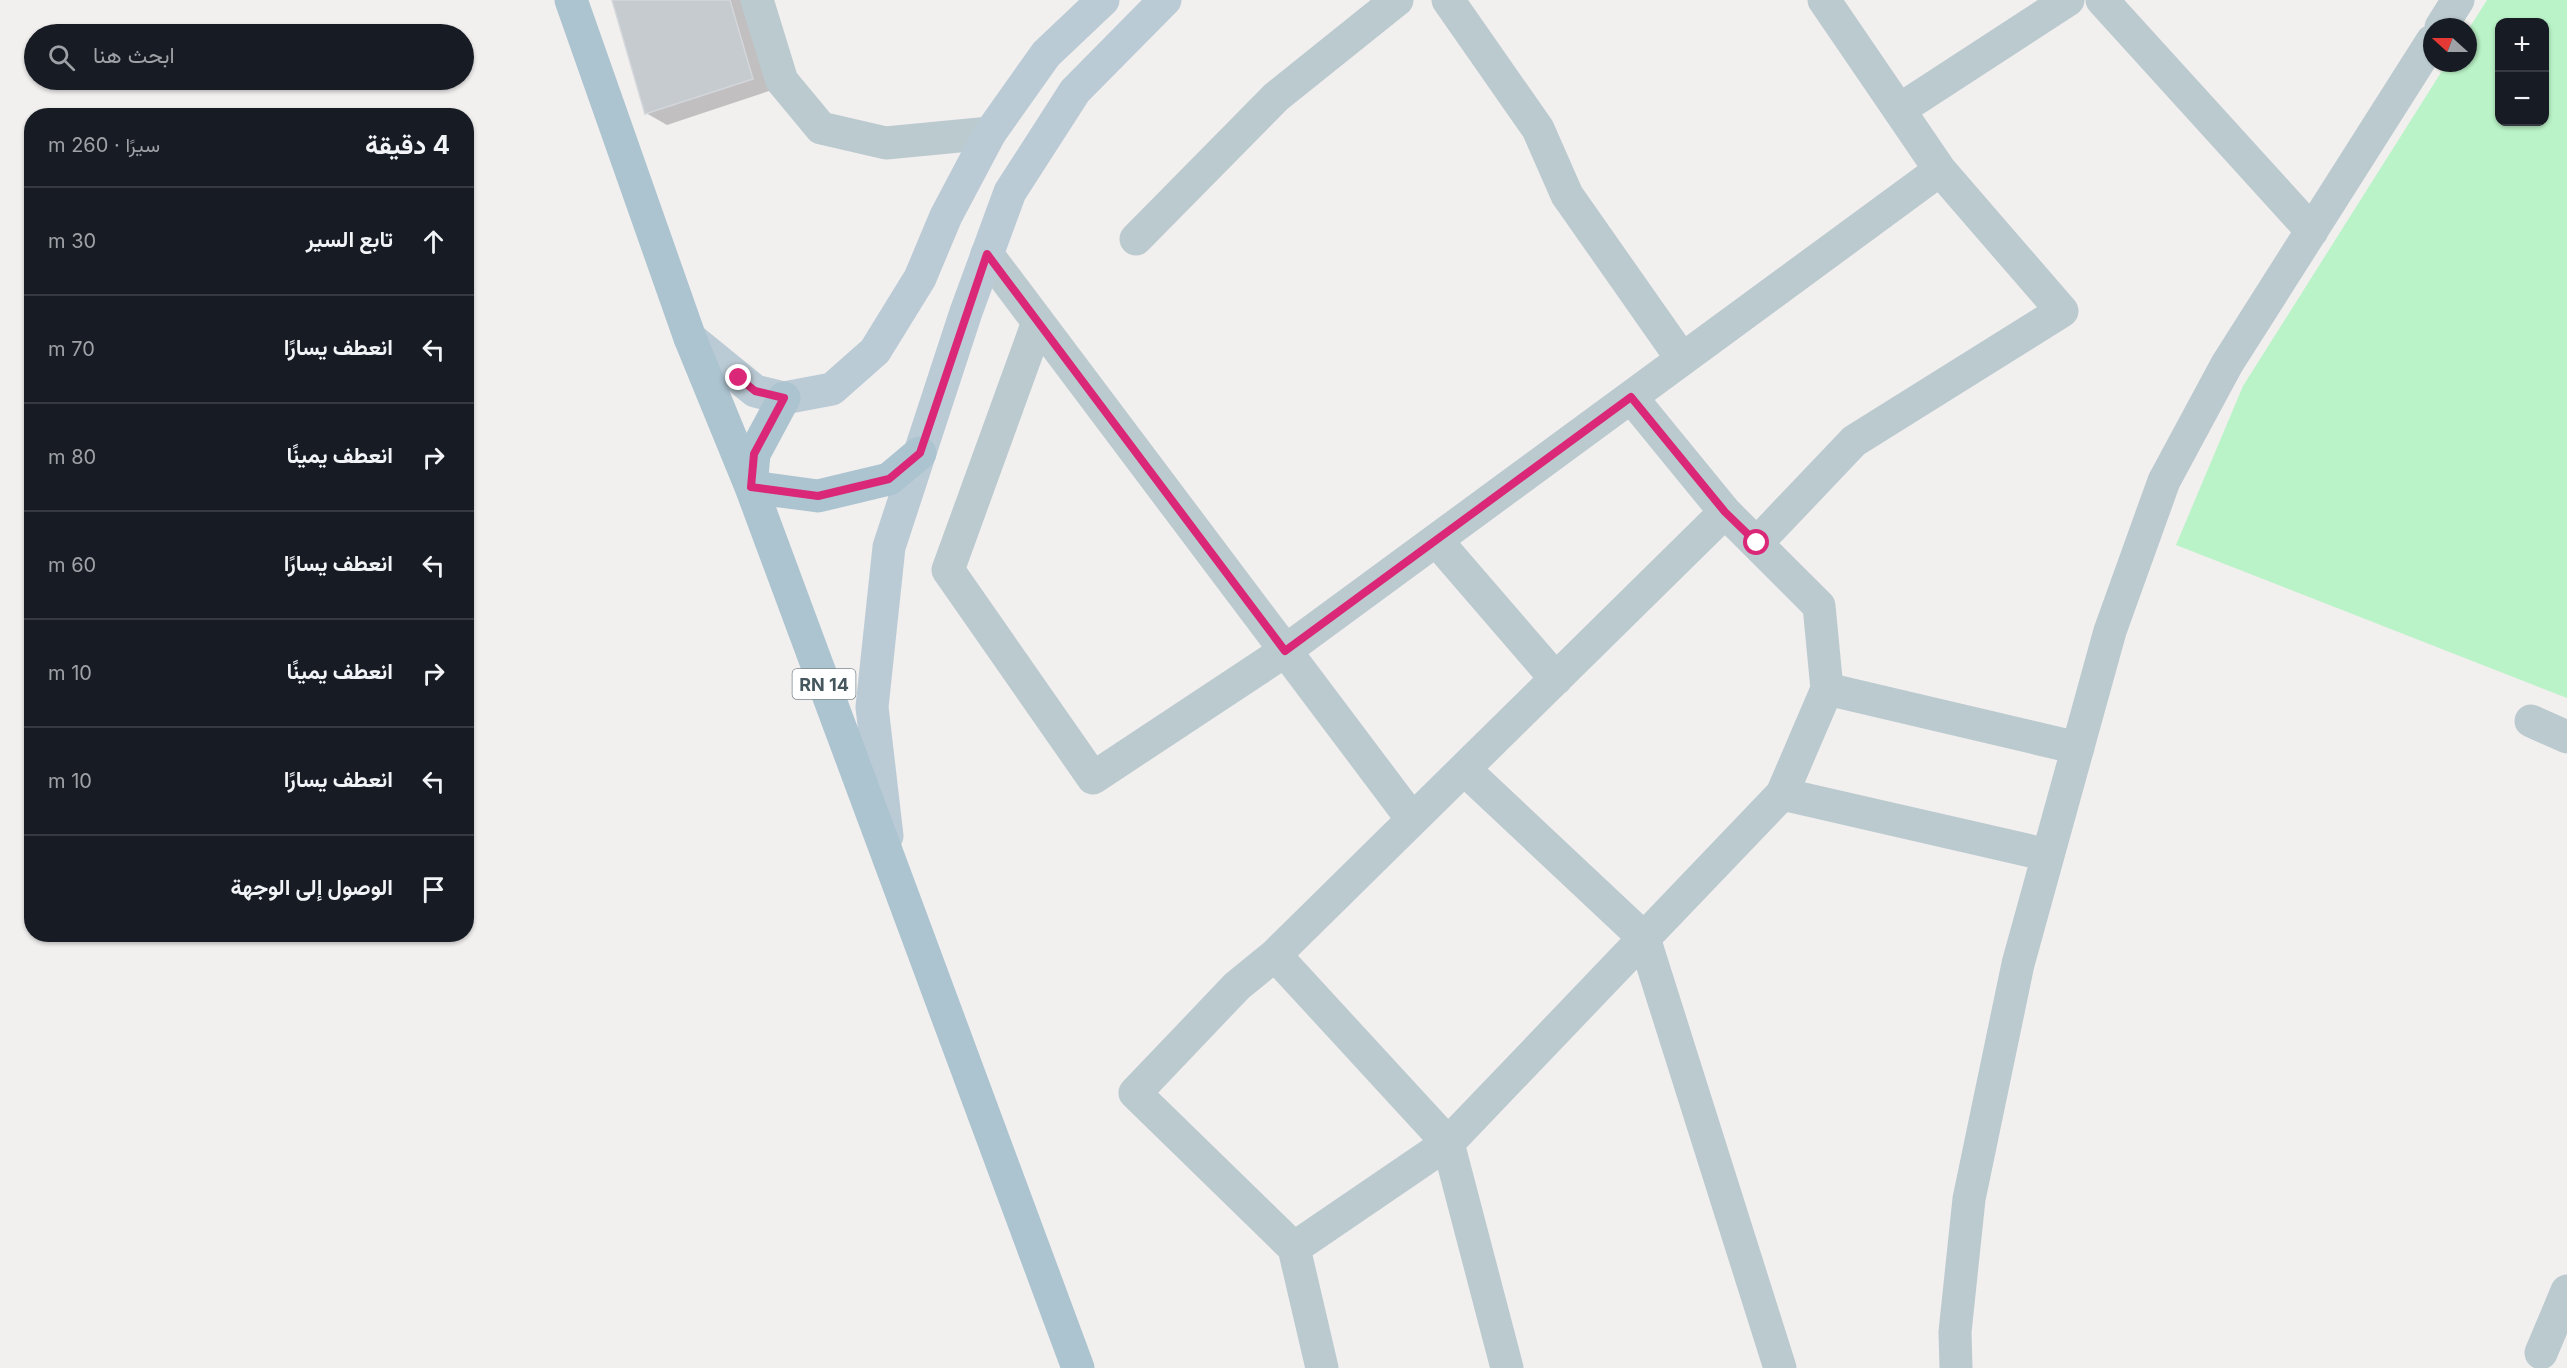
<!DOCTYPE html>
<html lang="ar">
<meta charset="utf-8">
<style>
body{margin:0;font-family:Inter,Vazirmatn,sans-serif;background:#20242c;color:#f1f3f6;direction:rtl}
.controls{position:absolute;right:18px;top:18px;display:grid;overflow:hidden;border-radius:12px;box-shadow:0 2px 4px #0004}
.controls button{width:54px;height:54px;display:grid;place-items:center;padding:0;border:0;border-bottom:2px solid #363941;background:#171b24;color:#f1f3f6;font:30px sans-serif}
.compass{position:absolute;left:2423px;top:18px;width:54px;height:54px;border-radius:50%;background:#171b24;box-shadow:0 2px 4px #0004;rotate:291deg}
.stop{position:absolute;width:18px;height:18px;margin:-14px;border:4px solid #db2777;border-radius:50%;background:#fff}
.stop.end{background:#db2777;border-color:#fff;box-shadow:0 2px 6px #0008}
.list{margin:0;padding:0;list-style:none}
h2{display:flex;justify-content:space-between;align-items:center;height:78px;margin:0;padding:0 24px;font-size:26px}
h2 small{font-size:20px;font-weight:400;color:#9ea1a6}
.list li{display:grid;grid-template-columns:39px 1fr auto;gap:18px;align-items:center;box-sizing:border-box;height:108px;padding:0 24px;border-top:2px solid #363941}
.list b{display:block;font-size:22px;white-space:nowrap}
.list em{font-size:20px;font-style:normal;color:#9ea1a6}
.icon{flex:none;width:33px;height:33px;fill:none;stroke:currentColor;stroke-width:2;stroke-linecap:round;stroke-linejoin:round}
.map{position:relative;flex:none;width:2567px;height:1368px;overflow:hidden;direction:ltr}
.search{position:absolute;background:#171b24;box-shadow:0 2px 4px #0004;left:24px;top:24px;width:450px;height:66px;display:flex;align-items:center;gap:15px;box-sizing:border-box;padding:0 21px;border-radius:33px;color:#9ea1a6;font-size:22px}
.panel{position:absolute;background:#171b24;box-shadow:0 2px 4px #0004;left:24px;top:108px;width:450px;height:834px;border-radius:24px;direction:rtl}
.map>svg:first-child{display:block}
.green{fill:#baf3c7;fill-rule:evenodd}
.shadow{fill:#0003}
.building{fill:#c6cbcf;stroke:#d3d6db;stroke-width:1.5}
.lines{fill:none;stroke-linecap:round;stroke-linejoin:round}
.street{stroke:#bbcacf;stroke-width:33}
.secondary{stroke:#bbcbd5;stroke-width:33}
.primary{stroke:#acc4d0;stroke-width:33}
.route{stroke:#db2777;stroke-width:8}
.labels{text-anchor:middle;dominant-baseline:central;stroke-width:4.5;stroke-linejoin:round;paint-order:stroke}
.shield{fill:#fff;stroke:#7d898e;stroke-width:1.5}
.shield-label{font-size:18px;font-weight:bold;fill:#45565e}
</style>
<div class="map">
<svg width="2567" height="1368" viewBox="0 0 2567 1368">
<rect width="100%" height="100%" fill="#f2efef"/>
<path class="green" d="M2487,0H2567V698L2176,545L2243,386L2447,63H2468V30ZM2500,22H2544V122H2500Z"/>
<path class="shadow" d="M613,0H747L772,90L667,125L646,113Z"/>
<path class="building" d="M612,0H730L753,79L645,114Z"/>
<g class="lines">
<path class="street" d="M757,0L782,81L821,128L886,143L990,133
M1448,0L1538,129L1567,195L1682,359
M2102,0L2312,231
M2441,27L2458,0
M1899,110L2068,0
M1136,239L1276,97L1397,0
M987,254L1412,819
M1038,322L948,570L1093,778L1285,651L1940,170L1824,0
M1631,397L1725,512
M1436,540L1556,679
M1757,543L1854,441L2062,311L1940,170
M1827,689L2078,748
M2531,721L2567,737
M1464,769L1644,938L1780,1368
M1782,794L2048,855
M1275,955L1448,1143L1507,1368
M1294,1248L1448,1143L1782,794L1827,689L1819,606L1725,512L1275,955L1237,986L1135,1093L1294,1248L1322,1368
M2541,1353L2567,1291
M1956,1368L1955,1332L1969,1199L2018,964L2110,631L2164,481L2227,364L2432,41"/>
<path class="secondary" d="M690,338L755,391L784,398L832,389L875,351L920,278L946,216L990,133L1046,54L1103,0
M887,836L872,707L889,547L966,312L1010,192L1075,91L1165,0"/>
<path class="primary" d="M571,0L690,338L751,487L1078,1368
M784,398L754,454L751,487L818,496L889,479L920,453"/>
</g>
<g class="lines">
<path class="route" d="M739,378L755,391L784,398L754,454L751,487L818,496L889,479L920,453L987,254L1285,651L1631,397L1725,512L1757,543"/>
</g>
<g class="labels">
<rect class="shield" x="792.5" y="669" width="63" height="30" rx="4.5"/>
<g class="shield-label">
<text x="824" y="684">RN 14</text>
</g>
</g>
</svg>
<div class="controls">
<button>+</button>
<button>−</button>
</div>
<svg class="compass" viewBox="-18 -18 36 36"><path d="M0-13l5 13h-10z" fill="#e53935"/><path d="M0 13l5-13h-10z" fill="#9ea1a6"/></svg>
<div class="stop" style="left:1757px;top:543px"></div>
<div class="stop end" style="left:739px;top:378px"></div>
<div class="search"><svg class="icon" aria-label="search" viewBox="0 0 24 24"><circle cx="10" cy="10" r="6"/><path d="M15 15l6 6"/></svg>ابحث هنا</div>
<section class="panel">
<h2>4 دقيقة<small>سيرًا · 260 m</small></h2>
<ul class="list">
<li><svg class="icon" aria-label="ahead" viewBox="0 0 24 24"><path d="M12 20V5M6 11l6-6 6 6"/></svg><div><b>تابع السير</b></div><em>30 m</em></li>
<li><svg class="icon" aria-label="left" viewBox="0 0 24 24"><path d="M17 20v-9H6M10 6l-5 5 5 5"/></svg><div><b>انعطف يسارًا</b></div><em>70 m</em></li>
<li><svg class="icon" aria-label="right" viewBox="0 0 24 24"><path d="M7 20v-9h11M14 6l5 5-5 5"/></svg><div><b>انعطف يمينًا</b></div><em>80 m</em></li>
<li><svg class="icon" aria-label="left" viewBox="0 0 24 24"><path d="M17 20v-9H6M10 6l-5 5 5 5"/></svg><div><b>انعطف يسارًا</b></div><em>60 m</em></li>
<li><svg class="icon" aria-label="right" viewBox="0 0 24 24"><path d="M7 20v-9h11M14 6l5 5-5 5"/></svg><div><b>انعطف يمينًا</b></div><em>10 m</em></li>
<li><svg class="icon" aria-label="left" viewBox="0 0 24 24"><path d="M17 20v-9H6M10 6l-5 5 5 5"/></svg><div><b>انعطف يسارًا</b></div><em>10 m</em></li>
<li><svg class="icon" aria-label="arrive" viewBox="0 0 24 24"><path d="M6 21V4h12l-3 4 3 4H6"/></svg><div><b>الوصول إلى الوجهة</b></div></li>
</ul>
</section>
</div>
